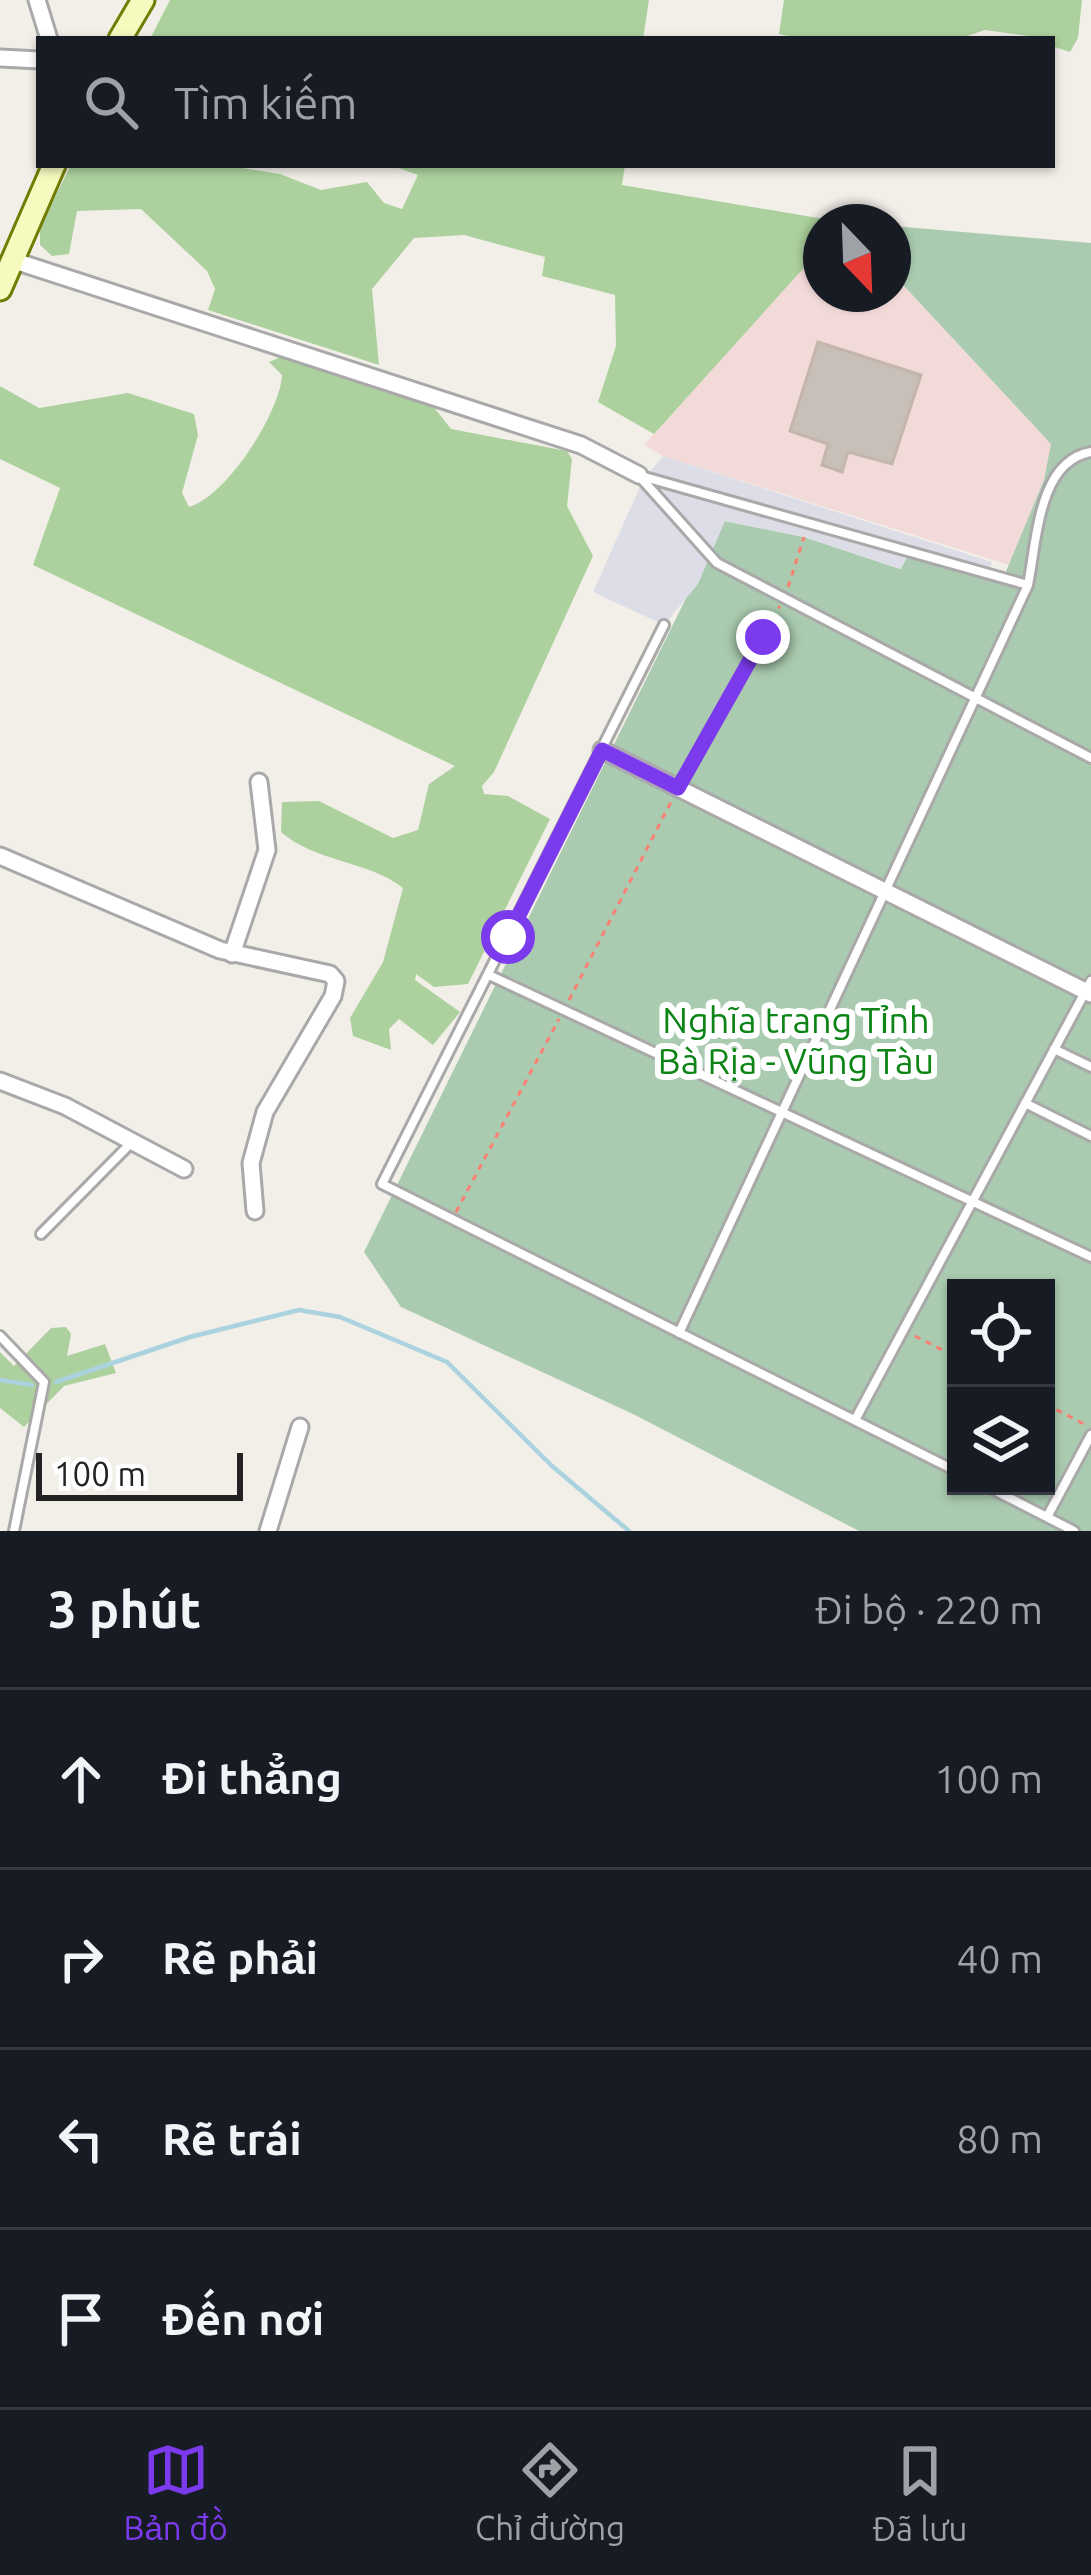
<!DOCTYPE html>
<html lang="vi">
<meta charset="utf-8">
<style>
body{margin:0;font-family:Ubuntu,sans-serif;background:#242831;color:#f1f3f6}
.controls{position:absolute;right:36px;bottom:36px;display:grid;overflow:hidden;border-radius:0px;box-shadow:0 3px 9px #0004}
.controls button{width:108px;height:108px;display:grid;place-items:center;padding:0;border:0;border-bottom:3px solid #363941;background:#171b24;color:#f1f3f6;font:60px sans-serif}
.compass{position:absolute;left:803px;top:204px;width:108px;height:108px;border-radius:50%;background:#171b24;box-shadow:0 3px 9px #0004;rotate:157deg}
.scale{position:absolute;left:36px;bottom:30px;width:207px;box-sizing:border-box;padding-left:12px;border:6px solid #222;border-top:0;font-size:33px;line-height:42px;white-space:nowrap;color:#222;-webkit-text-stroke:9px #fff;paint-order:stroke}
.stop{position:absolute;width:36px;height:36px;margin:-27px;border:9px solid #7c3aed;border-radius:50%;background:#fff}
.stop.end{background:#7c3aed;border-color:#fff;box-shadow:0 3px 12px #0008}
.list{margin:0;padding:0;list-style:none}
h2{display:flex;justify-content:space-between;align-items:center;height:156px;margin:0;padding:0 48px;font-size:51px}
h2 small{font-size:39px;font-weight:400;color:#9ea1a6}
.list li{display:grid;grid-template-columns:78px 1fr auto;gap:36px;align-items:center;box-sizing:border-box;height:180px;padding:0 48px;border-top:3px solid #363941}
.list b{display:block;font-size:45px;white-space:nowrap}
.list em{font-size:39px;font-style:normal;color:#9ea1a6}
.icon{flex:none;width:66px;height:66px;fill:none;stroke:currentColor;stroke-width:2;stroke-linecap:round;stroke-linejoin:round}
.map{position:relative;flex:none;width:1091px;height:1531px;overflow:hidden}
.search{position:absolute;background:#171b24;box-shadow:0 3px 9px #0004;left:36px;right:36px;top:36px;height:132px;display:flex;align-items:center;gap:30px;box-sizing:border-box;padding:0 42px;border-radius:0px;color:#9ea1a6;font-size:45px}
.sheet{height:876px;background:#171b24}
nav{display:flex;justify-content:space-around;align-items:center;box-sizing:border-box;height:168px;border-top:3px solid #363941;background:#171b24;font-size:33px;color:#9ea1a6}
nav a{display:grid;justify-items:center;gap:6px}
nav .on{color:#7c3aed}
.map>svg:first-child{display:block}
.commercial{fill:#f2dad9}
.forest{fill:#add19e}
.cemetery{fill:#aacbaf;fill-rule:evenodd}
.plaza{fill:#dddde8}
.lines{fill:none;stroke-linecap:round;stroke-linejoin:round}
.stream{stroke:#aad3df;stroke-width:4.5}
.building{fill:#c7bfb8;stroke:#c4b6ab;stroke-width:3}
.lane-casing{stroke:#a9a9a9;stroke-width:14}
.street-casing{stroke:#a9a9a9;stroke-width:21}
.secondary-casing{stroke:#707d05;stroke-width:27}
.path{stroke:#fa8072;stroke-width:3;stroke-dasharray:6 6;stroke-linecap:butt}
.lane{stroke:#fff;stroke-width:8}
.street{stroke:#fff;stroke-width:15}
.secondary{stroke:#f7fabf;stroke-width:21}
.route{stroke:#7c3aed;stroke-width:15}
.labels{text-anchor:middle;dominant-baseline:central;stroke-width:12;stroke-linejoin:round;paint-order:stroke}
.park-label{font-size:36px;fill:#0c8416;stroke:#fff}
</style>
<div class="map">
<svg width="1091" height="1531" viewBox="0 0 1091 1531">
<rect width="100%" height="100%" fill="#f2efe9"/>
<path class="commercial" d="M821,249V294H893V274L1051,444L1044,480L1009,565L663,456L644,445Z"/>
<path class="forest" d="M170,0H649L643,39H150Z
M784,0H1082L1078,38L1070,52L1052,46V39L985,30L958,39H804L779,34Z
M71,165H224L280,174L321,190L367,182L384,203L402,209L418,175L390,165H625L622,185L842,222H821V249L654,434L598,402L616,346L615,295L542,276L545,257L464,235L414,238L372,289L379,365L208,310L215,289L207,271L141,209L77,211L69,254L52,256L40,245V226Z
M283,356L433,406L451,429L567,451L572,459L567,506L593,556L494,772L482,786L484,794L508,796L550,819L468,984L434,987L416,974L415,980L460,1012L433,1045L399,1019L389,1029L391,1050L353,1036L350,1018L383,962L403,888C367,860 317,863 281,832L282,802L319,801L393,838L418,830L429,784L455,766L33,565L60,488L0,459V386L39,408L128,393L194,414L198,435L182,493L189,507C226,497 280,413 282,375L269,362Z
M66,1327L71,1334L67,1356L105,1344L116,1373L64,1386L24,1427L0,1408V1352L14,1366L51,1328Z"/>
<path class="cemetery" d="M893,226L1091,243V1531H859L633,1414L401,1307L364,1252L724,521L804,537L900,569L910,552L1002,581L1044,480L1051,444L893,274ZM956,1288H1046V1486H956Z"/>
<path class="plaza" d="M663,456L992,562L987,577L910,552L901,569L804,537L725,521L698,584L664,625L593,592L643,480Z"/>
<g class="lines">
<path class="stream" d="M0,1380L32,1385
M56,1382L190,1337L299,1310L340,1317L447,1362L552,1466L629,1531"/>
</g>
<path class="building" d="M818,342L921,375L892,464L848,452L842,472L822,465L828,444L790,431Z"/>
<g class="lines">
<defs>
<path id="lane" d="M641,476L1028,585
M640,477L717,563L1091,758
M664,625L382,1184L956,1471
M489,975L1091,1257
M1054,1049L1091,1067
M1025,1103L1091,1136
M41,1234L132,1142
M679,1333L1028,585C1037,541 1038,461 1091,452
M0,1336L44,1382L14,1531
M855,1420L1091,981
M986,1486L1074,1531
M1047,1517L1091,1435"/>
<path id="street" d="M37,0L49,39
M0,58L39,60
M12,260L581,445L639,475
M602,750L1091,994
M0,856L220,950L330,974L336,981L333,996L265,1112L251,1163L255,1211
M232,954L267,850L259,782
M0,1081L65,1106L184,1169
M268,1531L300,1427"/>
<path id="secondary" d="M120,39L143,0
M0,289L54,165"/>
</defs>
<use href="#lane" class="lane-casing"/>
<use href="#street" class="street-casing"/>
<use href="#secondary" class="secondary-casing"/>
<path class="path" d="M788,587L804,537
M685,776L780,606
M569,1000L672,800
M456,1212L559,1019
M915,1336L956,1357
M1046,1404L1084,1424"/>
<use href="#lane" class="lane"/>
<use href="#street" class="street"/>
<use href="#secondary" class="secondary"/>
</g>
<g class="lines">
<path class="route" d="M508,937L602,750L678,788L763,637"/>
</g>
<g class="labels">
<g class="park-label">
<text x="796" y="1019">Nghĩa trang Tỉnh<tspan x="796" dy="41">Bà Rịa - Vũng Tàu</tspan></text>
</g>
</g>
</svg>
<div class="controls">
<button><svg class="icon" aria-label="locate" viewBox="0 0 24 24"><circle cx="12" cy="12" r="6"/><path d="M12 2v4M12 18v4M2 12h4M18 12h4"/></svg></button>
<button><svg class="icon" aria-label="layers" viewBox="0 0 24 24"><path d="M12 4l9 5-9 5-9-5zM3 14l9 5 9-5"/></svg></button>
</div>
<svg class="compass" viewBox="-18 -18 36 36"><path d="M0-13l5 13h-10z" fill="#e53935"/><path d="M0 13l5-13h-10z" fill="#9ea1a6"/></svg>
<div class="scale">100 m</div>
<div class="stop" style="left:508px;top:937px"></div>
<div class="stop end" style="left:763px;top:637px"></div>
<div class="search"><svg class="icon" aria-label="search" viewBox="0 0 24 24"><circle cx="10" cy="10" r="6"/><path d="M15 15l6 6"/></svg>Tìm kiếm</div>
</div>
<section class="sheet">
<h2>3 phút<small>Đi bộ · 220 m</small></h2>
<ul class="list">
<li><svg class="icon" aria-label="ahead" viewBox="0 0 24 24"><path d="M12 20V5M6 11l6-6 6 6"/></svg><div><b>Đi thẳng</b></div><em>100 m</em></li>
<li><svg class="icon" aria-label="right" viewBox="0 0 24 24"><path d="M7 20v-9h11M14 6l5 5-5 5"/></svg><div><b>Rẽ phải</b></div><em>40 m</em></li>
<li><svg class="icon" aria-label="left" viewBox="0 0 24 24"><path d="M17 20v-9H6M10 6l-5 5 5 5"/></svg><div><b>Rẽ trái</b></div><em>80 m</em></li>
<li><svg class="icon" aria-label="arrive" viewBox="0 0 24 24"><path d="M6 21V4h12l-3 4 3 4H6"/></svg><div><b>Đến nơi</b></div></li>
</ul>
</section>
<nav>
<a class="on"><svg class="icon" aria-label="map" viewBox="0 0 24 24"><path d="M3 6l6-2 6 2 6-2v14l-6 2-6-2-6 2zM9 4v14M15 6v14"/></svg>Bản đồ</a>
<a><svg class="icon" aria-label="directions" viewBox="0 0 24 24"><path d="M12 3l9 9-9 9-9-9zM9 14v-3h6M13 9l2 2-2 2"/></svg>Chỉ đường</a>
<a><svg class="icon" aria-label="saved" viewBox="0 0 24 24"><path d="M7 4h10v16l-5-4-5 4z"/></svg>Đã lưu</a>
</nav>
